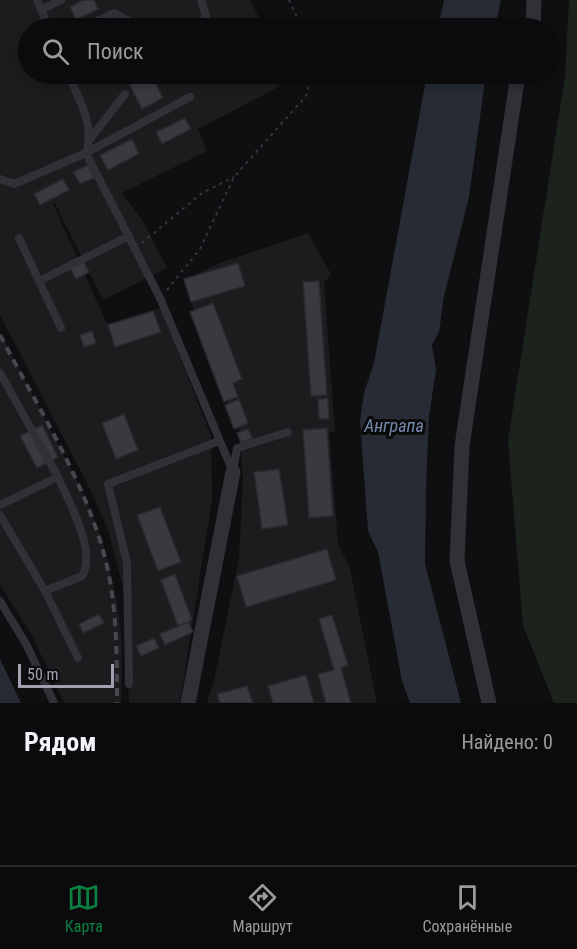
<!DOCTYPE html>
<html lang="ru">
<meta charset="utf-8">
<style>
body{margin:0;font-family:"Roboto Condensed",sans-serif;background:#19191b;color:#f1f3f6}
.scale{position:absolute;left:18px;bottom:15px;width:96px;box-sizing:border-box;padding-left:6px;border:3px solid #a0a2b2;border-top:0;font-size:16px;line-height:21px;white-space:nowrap;color:#a0a2b2;-webkit-text-stroke:4px #0a0a0b;paint-order:stroke}
.list{margin:0;padding:0;list-style:none}
h2{display:flex;justify-content:space-between;align-items:center;height:78px;margin:0;padding:0 24px;font-size:26px}
h2 small{font-size:20px;font-weight:400;color:#9a9b9d}
.icon{flex:none;width:33px;height:33px;fill:none;stroke:currentColor;stroke-width:2;stroke-linecap:round;stroke-linejoin:round}
.map{position:relative;flex:none;width:577px;height:703px;overflow:hidden}
.search{position:absolute;background:#0b0b0d;box-shadow:0 3px 9px #0003;left:18px;right:18px;top:18px;height:66px;display:flex;align-items:center;gap:15px;box-sizing:border-box;padding:0 21px;border-radius:33px;color:#9a9b9d;font-size:22px}
.sheet{height:162px;background:#0b0b0d}
nav{display:flex;justify-content:space-around;align-items:center;box-sizing:border-box;height:84px;border-top:2px solid #2b2b2e;background:#0b0b0d;font-size:16px;color:#9a9b9d}
nav a{display:grid;justify-items:center;gap:3px}
nav .on{color:#0b8043}
.map>svg:first-child{display:block}
.built{fill:#1c1b1e}
.green{fill:#1c231d}
.water{fill:#262b34}
.building{fill:#3a393e;stroke:#2a292d;stroke-width:1.5}
.lines{fill:none;stroke-linecap:round;stroke-linejoin:round}
.path{stroke:#36373d;stroke-width:2;stroke-dasharray:3 4.5;stroke-linecap:butt}
.lane{stroke:#303036;stroke-width:8}
.street{stroke:#303036;stroke-width:15}
.rail{stroke:#47484f;stroke-width:4;stroke-dasharray:8 6;stroke-linecap:butt}
.labels{text-anchor:middle;dominant-baseline:central;stroke-width:6;stroke-linejoin:round;paint-order:stroke}
.water-label{font-size:18px;font-style:italic;fill:#7589ae;stroke:#0a0a0b}
</style>
<div class="map">
<svg width="577" height="703" viewBox="0 0 577 703">
<rect width="100%" height="100%" fill="#0f0f11"/>
<path class="built" d="M0,0H250L264,28H28V74H286L284,84L198,129L207,151L122,193L143,221L167,268L103,300L55,203L53,204L107,324L161,308L211,436L212,500L180,703H129L124,592L108,530L90,489L0,315Z
M308,233L331,274L324,283L335,431L329,432L338,543L350,569L377,703H207L214,680L239,559L243,477L239,430L183,281L217,264Z
M0,332L84,494L102,538L118,606L122,644L121,703H64L31,634L0,585Z"/>
<path class="green" d="M569,0H577V703H554L523,625L508,440L565,76Z"/>
<path class="water" d="M444,0H501L495,28H438Z
M427,74H486L469,197L444,296L439,332L432,345L436,370L429,416L426,489L425,564L461,703H410L402,681L378,552L368,531L360,421L364,393L374,363Z
M0,659L21,703H0Z"/>
<path class="building" d="M83,0H94L98,9L76,20L70,7Z
M124,74H151L163,98L142,109Z
M185,118L191,129L162,144L156,132Z
M132,139L139,154L108,170L100,155Z
M88,165L94,178L80,184L73,172Z
M63,179L69,190L40,205L34,194Z
M83,261L89,272L76,279L70,268Z
M238,263L245,286L191,302L184,279Z
M319,281L327,395L311,396L303,282Z
M213,303L242,379L233,383L238,397L224,402L190,312Z
M153,311L161,332L115,347L108,325Z
M92,331L96,343L84,347L80,335Z
M328,398L329,419H319L318,399Z
M239,399L248,423L234,429L225,405Z
M124,414L138,450L116,459L102,423Z
M42,425L58,457L37,468L20,436Z
M327,428L333,516L309,518L303,430Z
M248,429L252,438L241,443L237,433Z
M279,469L288,525L262,529L254,472Z
M160,507L181,562L158,571L137,515Z
M327,549L336,580L246,607L237,576Z
M175,574L192,620L178,626L161,580Z
M99,614L104,623L83,633L79,624Z
M332,615L348,665L341,668L351,703H326L318,674L334,670L319,619Z
M188,622L193,632L165,645L160,634Z
M154,638L159,648L141,656L136,646Z
M306,675L314,703H273L268,686Z
M247,686L253,703H220L217,694Z"/>
<g class="lines">
<path class="path" d="M289,0L302,28
M142,243L202,193L234,177
M167,290L200,249L234,177L306,96L312,74"/>
<path class="lane" d="M37,0L49,28
M41,10L61,0
M82,28L114,13L143,28
M199,28L206,16L201,0
M68,74C79,99 95,125 86,153L160,298L233,472
M90,139L125,94
M0,179L14,184L86,153L190,97
M19,238L61,328
M39,281L129,236
M0,373L58,477
M233,471L237,448L288,432
M0,505L58,477C69,502 97,552 82,576L45,591
M0,515L45,591L78,658
M0,601L26,644L54,703
M129,684L127,563L108,484L219,441"/>
<path class="street" d="M533,28L534,0
M188,703L233,472
M489,703L457,561L462,446L518,74"/>
<path class="rail" d="M0,335C38,408 86,482 106,562C117,608 117,656 117,703"/>
</g>
<g class="labels">
<g class="water-label">
<text x="394" y="425">Анграпа</text>
</g>
</g>
</svg>
<div class="scale">50 m</div>
<div class="search"><svg class="icon" aria-label="search" viewBox="0 0 24 24"><circle cx="10" cy="10" r="6"/><path d="M15 15l6 6"/></svg>Поиск</div>
</div>
<section class="sheet">
<h2>Рядом<small>Найдено: 0</small></h2>
<ul class="list">
</ul>
</section>
<nav>
<a class="on"><svg class="icon" aria-label="map" viewBox="0 0 24 24"><path d="M3 6l6-2 6 2 6-2v14l-6 2-6-2-6 2zM9 4v14M15 6v14"/></svg>Карта</a>
<a><svg class="icon" aria-label="directions" viewBox="0 0 24 24"><path d="M12 3l9 9-9 9-9-9zM9 14v-3h6M13 9l2 2-2 2"/></svg>Маршрут</a>
<a><svg class="icon" aria-label="saved" viewBox="0 0 24 24"><path d="M7 4h10v16l-5-4-5 4z"/></svg>Сохранённые</a>
</nav>
